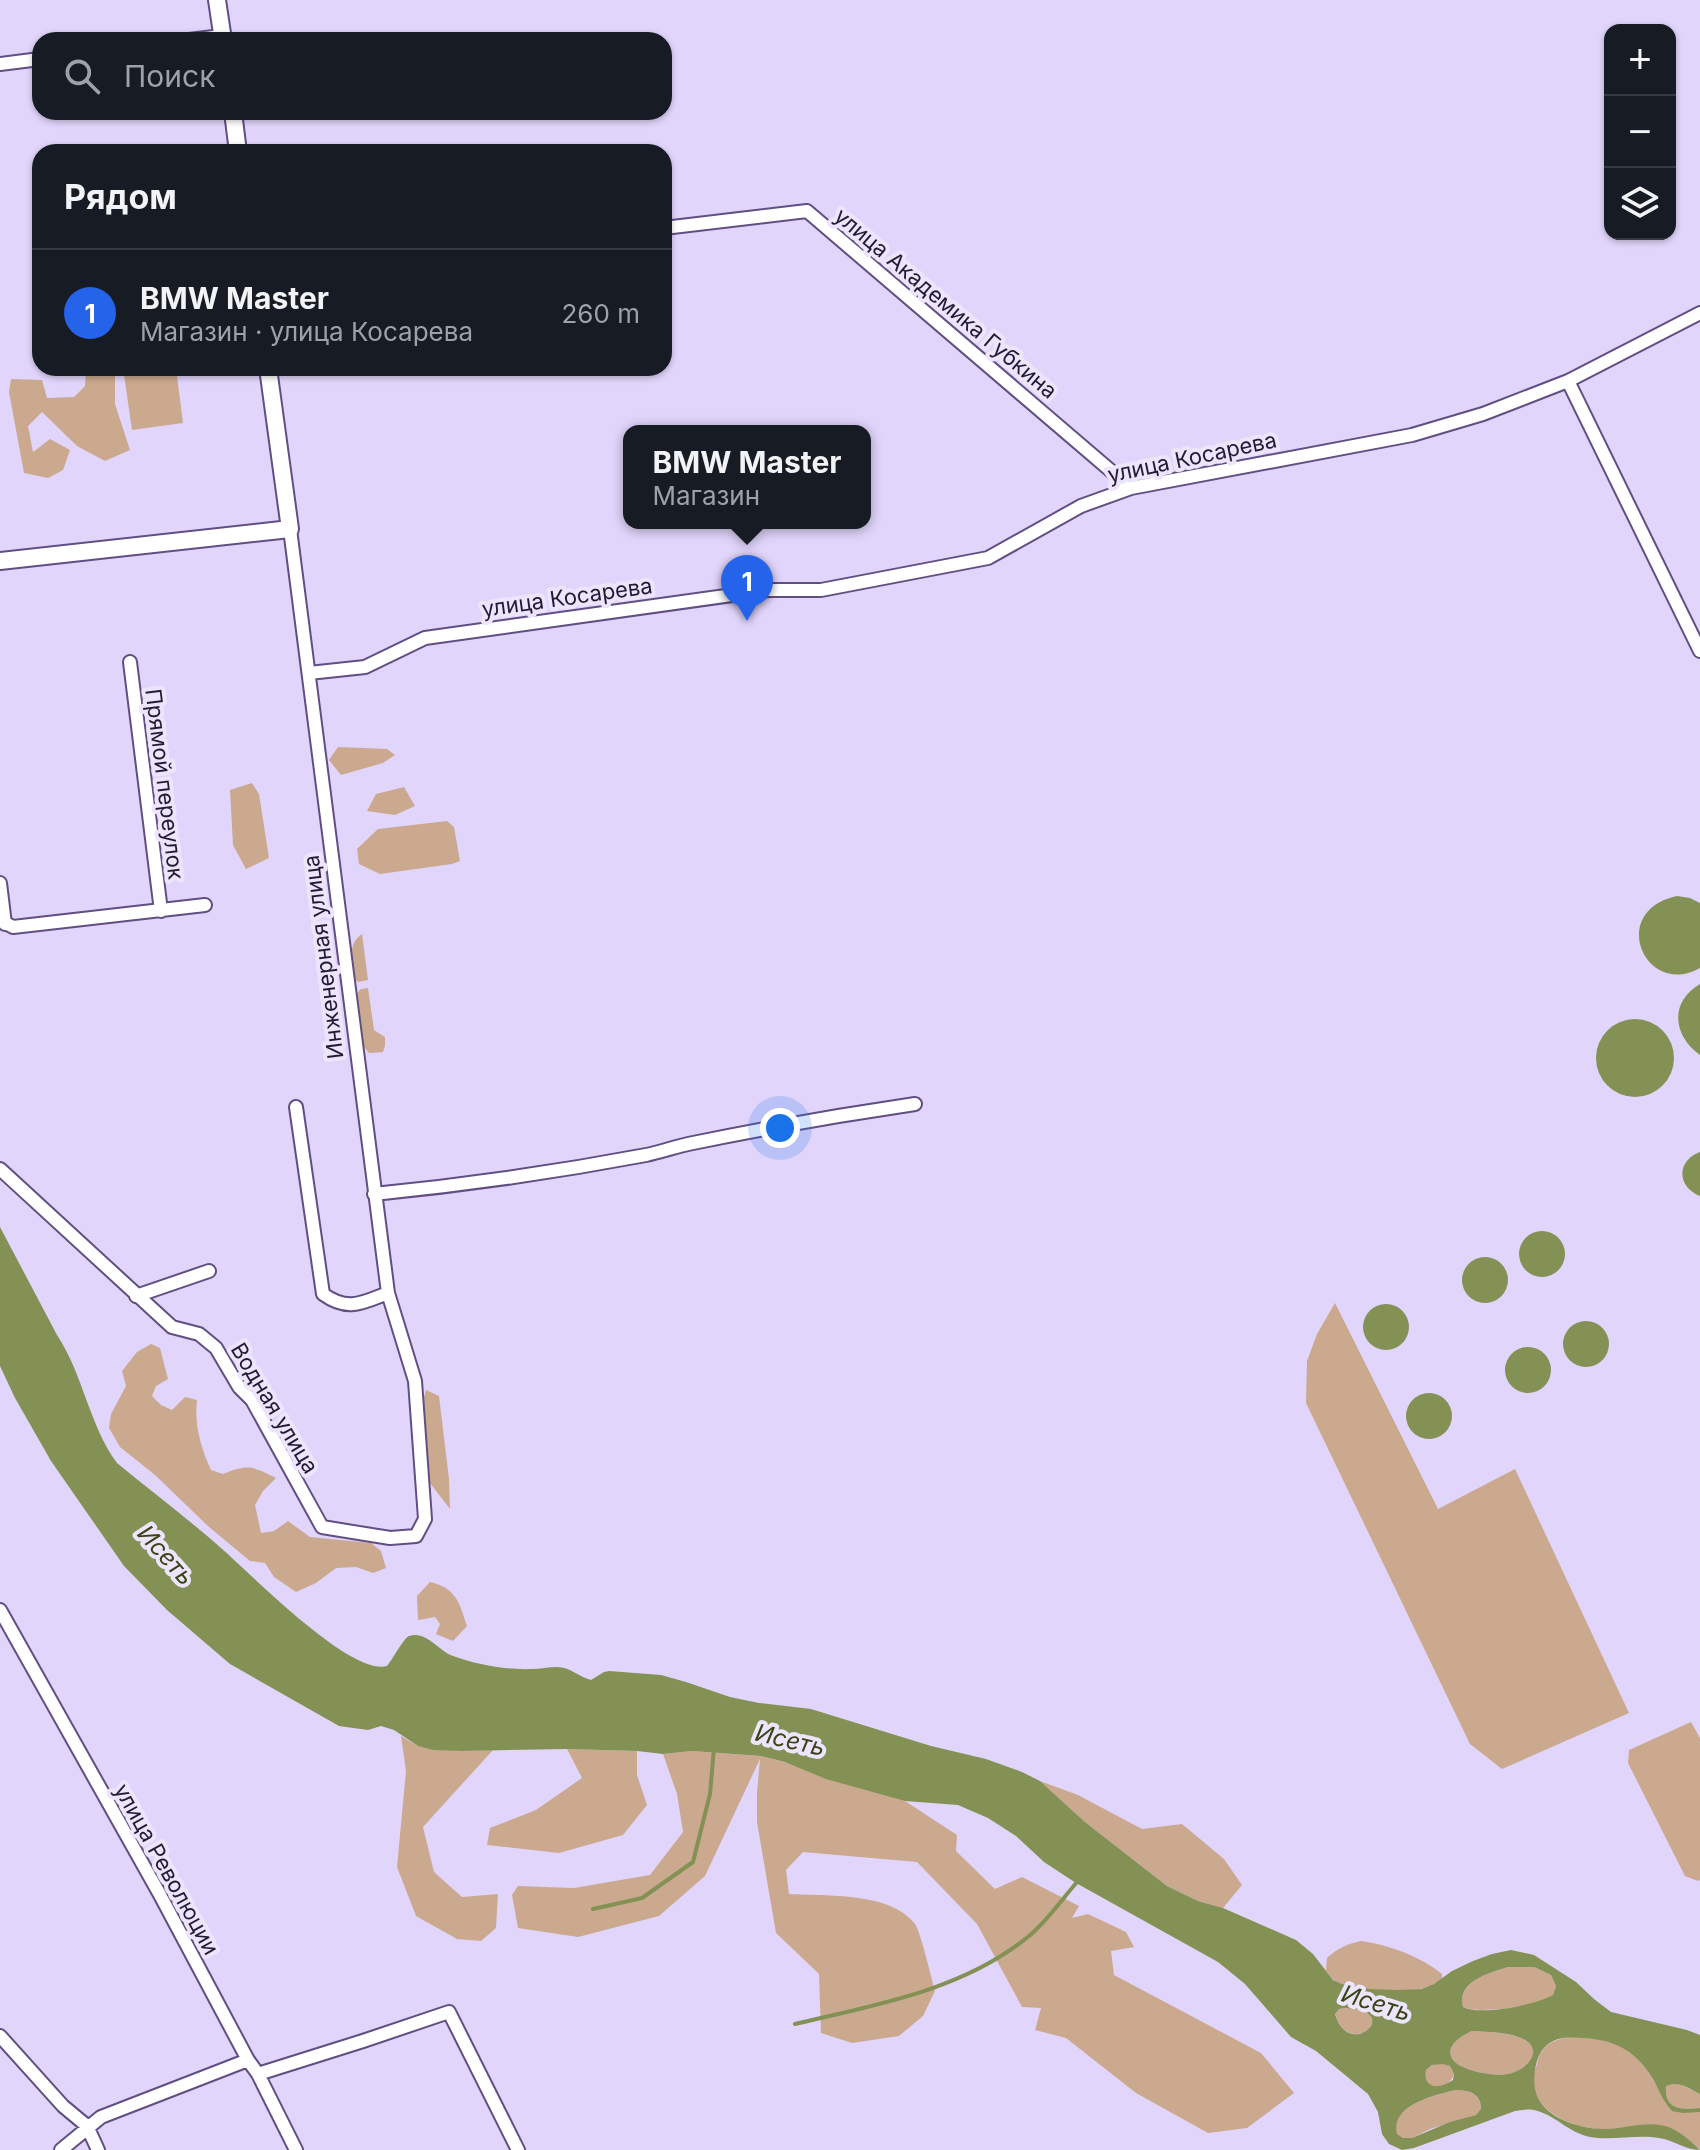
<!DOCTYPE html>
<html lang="ru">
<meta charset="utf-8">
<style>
body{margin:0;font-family:Inter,sans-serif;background:#242831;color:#f1f3f6}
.controls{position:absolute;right:24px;top:24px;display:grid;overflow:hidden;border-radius:16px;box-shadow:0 2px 6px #0004}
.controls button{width:72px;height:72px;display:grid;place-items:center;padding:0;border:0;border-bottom:2px solid #363941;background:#171b24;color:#f1f3f6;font:40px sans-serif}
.you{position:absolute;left:780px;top:1128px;width:28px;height:28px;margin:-20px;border:6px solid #fff;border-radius:50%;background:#1a73e8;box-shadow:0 0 0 12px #1a73e833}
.badge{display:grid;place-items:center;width:52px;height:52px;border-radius:50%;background:#2563eb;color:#fff;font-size:26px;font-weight:700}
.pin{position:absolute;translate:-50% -66px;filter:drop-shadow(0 2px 4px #0008)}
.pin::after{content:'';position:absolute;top:42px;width:28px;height:24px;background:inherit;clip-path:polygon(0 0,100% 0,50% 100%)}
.popup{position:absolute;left:623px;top:425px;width:248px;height:104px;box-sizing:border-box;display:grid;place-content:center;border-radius:16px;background:#171b24;filter:drop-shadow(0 2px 6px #0005);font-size:26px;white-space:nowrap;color:#9ea1a6}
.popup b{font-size:30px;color:#f1f3f6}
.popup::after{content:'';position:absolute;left:50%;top:100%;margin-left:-16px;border:16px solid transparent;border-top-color:#171b24}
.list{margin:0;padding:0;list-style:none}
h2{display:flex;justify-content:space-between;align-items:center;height:104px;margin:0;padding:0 32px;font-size:34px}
h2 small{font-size:26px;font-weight:400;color:#9ea1a6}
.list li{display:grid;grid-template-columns:52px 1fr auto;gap:24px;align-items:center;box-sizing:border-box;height:128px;padding:0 32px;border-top:2px solid #363941}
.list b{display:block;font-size:30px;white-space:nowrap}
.list p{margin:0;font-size:26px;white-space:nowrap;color:#9ea1a6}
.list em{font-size:26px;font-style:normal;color:#9ea1a6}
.icon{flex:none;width:44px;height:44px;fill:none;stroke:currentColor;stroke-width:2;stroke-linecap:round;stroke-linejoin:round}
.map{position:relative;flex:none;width:1700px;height:2150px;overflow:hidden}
.search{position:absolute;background:#171b24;box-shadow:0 2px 6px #0004;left:32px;top:32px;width:640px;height:88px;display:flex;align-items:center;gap:20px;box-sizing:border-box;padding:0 28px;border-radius:24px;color:#9ea1a6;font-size:30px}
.panel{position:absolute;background:#171b24;box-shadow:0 2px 6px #0004;left:32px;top:144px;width:640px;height:232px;border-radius:24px}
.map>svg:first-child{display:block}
.green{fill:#cba98f}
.water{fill:#839154;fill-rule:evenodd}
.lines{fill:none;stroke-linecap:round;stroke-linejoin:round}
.stream{stroke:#839154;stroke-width:4}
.street-casing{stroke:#614e83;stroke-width:16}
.secondary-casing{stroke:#614e83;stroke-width:20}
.street{stroke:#fff;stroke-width:12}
.secondary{stroke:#fff;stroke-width:16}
.labels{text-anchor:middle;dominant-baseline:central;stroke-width:8;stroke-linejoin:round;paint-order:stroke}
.street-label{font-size:22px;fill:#231b31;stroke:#ede5fe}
.water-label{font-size:24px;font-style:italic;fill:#3a4415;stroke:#ede5fe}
</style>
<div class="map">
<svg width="1700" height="2150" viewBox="0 0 1700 2150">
<rect width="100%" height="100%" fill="#e1d5fb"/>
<path class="green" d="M86,368H115V404L130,450L105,461L77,446L42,412L28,426L33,452L50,439L70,450L63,470L48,478L24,473L9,392L11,379L42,380L47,398L74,397L85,386Z
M123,368H176L183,423L132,430Z
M338,747L387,749L395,755L383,763L341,775L329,760Z
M252,783L259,794L269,858L246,869L233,845L230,790Z
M404,787L415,806L395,815L367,811L376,794Z
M447,821L454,827L460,861L452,864L380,874L359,864L357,849L378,829Z
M362,934L368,980L358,982L355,979C353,962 346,945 362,934Z
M368,988L374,1030L385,1037V1046L383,1052L369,1053L364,1047L357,993L361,989Z
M1335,1303L1438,1509L1515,1469L1629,1713L1502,1769L1470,1744L1306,1403L1307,1361L1317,1334Z
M151,1344L160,1348L168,1379L156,1386L152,1396L161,1405L172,1410L185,1397L197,1400C194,1425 201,1448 211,1470L223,1474C248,1464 252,1466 276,1478L263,1491L255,1505L261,1533L274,1531L288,1521L310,1537L371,1543L381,1551L386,1568L373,1573L356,1567L336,1568L316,1583L296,1592L274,1577L265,1563L250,1561L209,1527L155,1475L120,1447L109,1428L111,1414L126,1386L122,1371L137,1352Z
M426,1390L439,1396L449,1479L450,1509L430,1483L422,1405Z
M430,1582C456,1588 459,1602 467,1626L453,1641L436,1634L440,1624L435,1617L418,1620L417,1596Z
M1691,1722L1700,1738V1880L1698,1881L1685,1876L1628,1763L1629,1750Z
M401,1736L418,1746L462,1751L493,1750L423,1827L434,1872L462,1897L498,1894L496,1928L481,1941L457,1939L416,1916L397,1867L406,1771Z
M567,1749L637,1751V1775L647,1805L623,1835L559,1853L487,1845L490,1828L536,1810L582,1778Z
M692,1751L761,1756L785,1762L905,1801L957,1835L956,1851L995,1889L1022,1877L1079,1906L1072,1918L1088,1914L1126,1932L1134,1947L1111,1951L1114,1975L1261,2053L1294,2093L1247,2128L1208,2133L1136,2093L1066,2038L1035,2030L1041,2008L1022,2007L977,1924L917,1862L803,1852L786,1870L789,1894C826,1896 891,1892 915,1924C921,1933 931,1977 935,1991L923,2016L899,2036L852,2043L821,2033L819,1974L776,1933L757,1822V1793L760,1759L705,1876L659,1916L578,1937L518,1928L512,1895L518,1886L574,1888L650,1875L683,1832L677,1794L663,1754Z
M1040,1781L1078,1795L1142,1829L1182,1824L1224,1859L1242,1885L1223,1908L1198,1901L1167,1886L1085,1822Z
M1361,1941C1389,1945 1420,1956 1442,1974V1979C1435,1984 1428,1987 1419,1989C1400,1992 1350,1991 1334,1980C1332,1979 1327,1972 1326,1970L1327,1958C1338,1948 1347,1944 1361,1941Z
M1508,1967H1534L1551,1975L1556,1986L1553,1995C1549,1998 1545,2000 1541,2002C1525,2007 1476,2014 1463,2007C1456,1981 1490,1973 1508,1967Z
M1345,2008C1351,2009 1360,2009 1365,2012C1389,2023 1346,2055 1335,2013L1339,2009Z
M1472,2031C1487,2032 1506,2032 1521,2038C1547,2049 1527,2071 1508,2074C1496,2077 1464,2071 1455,2062C1441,2048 1461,2036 1472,2031Z
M1571,2037C1607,2039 1631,2043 1651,2076C1660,2091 1664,2100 1677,2112H1700V2149C1689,2141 1677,2128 1663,2126C1645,2122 1626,2128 1607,2129C1578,2130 1532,2114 1533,2078C1533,2073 1537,2066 1538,2060C1543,2044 1555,2039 1571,2037Z
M1443,2063L1450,2066L1454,2074C1449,2091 1422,2093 1426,2070L1432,2065Z
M1672,2083L1680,2084L1700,2094V2108C1682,2110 1664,2110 1666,2086Z
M1455,2090C1470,2090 1481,2093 1481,2110L1476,2115L1430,2129L1412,2138H1403L1396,2134C1390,2105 1433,2096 1455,2090Z"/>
<path class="water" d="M1677,896L1690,898L1700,903V968C1645,999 1607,911 1677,896Z
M1700,984V1055C1673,1036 1669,1002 1700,984Z
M1596 1058a39 39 0 1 1 78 0a39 39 0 1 1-78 0Z
M1700,1152V1196C1677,1187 1676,1161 1700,1152Z
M0,1227L57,1335C83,1374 89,1425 117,1463C151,1491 187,1518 221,1548C250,1573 350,1676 387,1666C393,1659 403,1639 409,1636C426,1630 439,1651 453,1656C478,1665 506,1670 532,1669C540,1669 549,1667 557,1667C570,1667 579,1677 591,1680L604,1672L609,1671L661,1675L686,1682L730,1697L759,1703L811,1709L931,1746L986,1759L1022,1772L1040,1781L1085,1822L1167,1886L1198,1901L1223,1908L1296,1940L1313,1954L1333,1980L1342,1984L1369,1989L1398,1990L1421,1989L1434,1984L1452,1971L1473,1961L1492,1954L1511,1950L1534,1955L1576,1982L1594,1999L1611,2012L1687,2030L1700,2035V2094C1689,2088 1678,2080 1666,2086C1664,2110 1682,2110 1700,2108V2112L1683,2113L1672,2111C1663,2101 1659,2090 1653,2079C1636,2051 1616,2040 1583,2038C1568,2037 1555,2036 1544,2048C1535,2058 1533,2077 1535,2089C1540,2117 1579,2129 1604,2129C1624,2129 1645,2121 1665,2126C1678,2129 1692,2142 1700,2150C1685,2150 1674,2140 1659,2138C1637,2134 1612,2141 1590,2137C1569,2133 1554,2114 1534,2110C1528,2109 1521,2110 1515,2111L1414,2148L1402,2150L1389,2144L1382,2134L1378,2112L1368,2094L1316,2051L1291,2037L1245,1984L1218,1962L1076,1883L1044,1862L1016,1836L988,1818L958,1805L905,1801L826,1779L785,1762L761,1756L692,1751L663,1754L637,1751L567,1749L462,1751L433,1750L418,1746L394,1730L381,1726L368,1730L339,1726L230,1664L167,1610L124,1566L51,1461L15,1398L0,1366ZM1508,1967H1534L1551,1975L1556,1986L1553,1995C1535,2005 1480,2016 1463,2007C1456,1981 1490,1973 1508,1967ZM1345,2008C1351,2009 1360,2009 1365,2012C1389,2023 1347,2055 1335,2014L1339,2009ZM1472,2031C1487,2032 1507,2032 1521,2038C1547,2049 1526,2071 1508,2074C1496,2077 1464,2071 1455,2062C1441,2048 1461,2036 1472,2031ZM1443,2064L1450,2066L1454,2074L1453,2080C1440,2089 1423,2090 1426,2070L1432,2065ZM1455,2090C1469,2090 1481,2093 1481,2109L1476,2115L1450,2122L1412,2138H1403L1397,2134C1390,2105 1433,2096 1455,2090Z
M1519 1254a23 23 0 1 1 46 0a23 23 0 1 1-46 0Z
M1462 1280a23 23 0 1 1 46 0a23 23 0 1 1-46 0Z
M1363 1327a23 23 0 1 1 46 0a23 23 0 1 1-46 0Z
M1563 1344a23 23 0 1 1 46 0a23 23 0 1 1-46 0Z
M1505 1370a23 23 0 1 1 46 0a23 23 0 1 1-46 0Z
M1406 1416a23 23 0 1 1 46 0a23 23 0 1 1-46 0Z"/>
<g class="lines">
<path class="stream" d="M593,1909L642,1898L693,1862L710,1794L714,1748
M795,2024C875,2005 964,1990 1029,1936C1047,1921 1062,1899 1078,1881"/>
<defs>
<path id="street" d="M189,40L222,36
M0,64L40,59
M664,228L807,211L1131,488
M1568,381L1700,651
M130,662L161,911
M309,673L365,667L425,638L768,590H821L988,558L1081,506L1131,488L1412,435L1483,414L1568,381L1700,313
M0,883L5,924
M0,920L13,927L205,905
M296,1107L323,1294C348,1312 362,1303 388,1293
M0,1169L172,1327L199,1334L216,1348L239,1387L252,1400L322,1527L390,1538L416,1536L425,1519L415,1381L388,1293L290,529
M374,1194C465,1185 556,1172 646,1155C661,1152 677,1146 693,1143C766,1128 840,1115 915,1104
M136,1296L209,1271
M0,1610L159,1893L248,2060L258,2074L296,2150
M0,2036L63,2106L87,2126L98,2150
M258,2074L363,2041L449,2012L518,2150
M61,2150L101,2117L248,2060"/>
<path id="secondary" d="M217,0L223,40
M233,112L238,152
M0,561L290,529L268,368"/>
</defs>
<use href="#street" class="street-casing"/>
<use href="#secondary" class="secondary-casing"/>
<use href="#street" class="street"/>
<use href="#secondary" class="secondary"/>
</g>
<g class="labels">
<g class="street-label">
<text transform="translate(946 303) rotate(40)">улица Академика Губкина</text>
<text transform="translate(1192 457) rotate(-12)">улица Косарева</text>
<text transform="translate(567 597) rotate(-8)">улица Косарева</text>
<text transform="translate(165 784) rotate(83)">Прямой переулок</text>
<text transform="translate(323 957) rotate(-97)">Инженерная улица</text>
<text transform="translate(275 1408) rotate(59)">Водная улица</text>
<text transform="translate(167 1869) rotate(61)">улица Революции</text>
</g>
<g class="water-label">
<text transform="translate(166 1555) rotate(48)">Исеть</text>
<text transform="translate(790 1740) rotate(13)">Исеть</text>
<text transform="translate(1376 2003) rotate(17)">Исеть</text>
</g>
</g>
</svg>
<div class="controls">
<button>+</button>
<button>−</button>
<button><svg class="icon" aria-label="layers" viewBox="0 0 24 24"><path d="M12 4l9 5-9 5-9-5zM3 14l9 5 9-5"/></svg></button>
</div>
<div class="you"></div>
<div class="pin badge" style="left:747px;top:621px">1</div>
<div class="popup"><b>BMW Master</b>Магазин</div>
<div class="search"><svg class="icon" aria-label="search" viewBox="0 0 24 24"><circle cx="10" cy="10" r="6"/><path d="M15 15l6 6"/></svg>Поиск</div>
<section class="panel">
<h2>Рядом<small></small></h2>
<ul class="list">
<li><span class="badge">1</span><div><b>BMW Master</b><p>Магазин · улица Косарева</p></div><em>260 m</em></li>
</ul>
</section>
</div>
